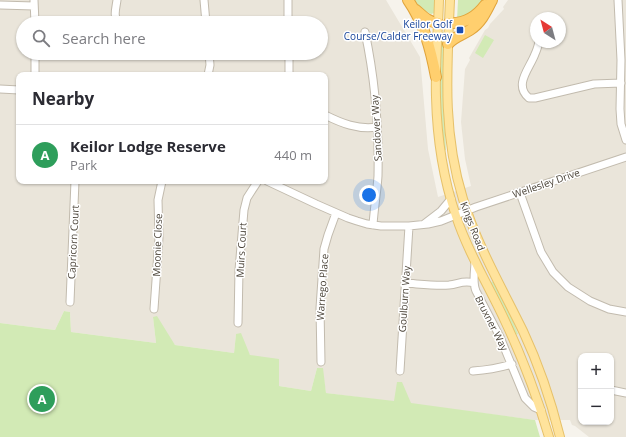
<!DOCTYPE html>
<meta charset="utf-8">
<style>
body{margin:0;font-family:"Open Sans",sans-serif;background:#f2f2f3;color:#2b2b33}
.controls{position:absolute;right:12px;bottom:12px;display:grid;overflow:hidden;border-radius:8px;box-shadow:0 1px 3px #0004}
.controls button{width:36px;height:36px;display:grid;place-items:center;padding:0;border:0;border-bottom:1px solid #e1e1e2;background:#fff;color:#2b2b33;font:20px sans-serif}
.compass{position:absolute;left:530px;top:12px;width:36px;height:36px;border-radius:50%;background:#fff;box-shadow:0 1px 3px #0004;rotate:324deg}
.you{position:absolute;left:369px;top:195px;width:14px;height:14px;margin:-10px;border:3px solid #fff;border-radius:50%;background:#1a73e8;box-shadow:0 0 0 6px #1a73e833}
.badge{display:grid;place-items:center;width:26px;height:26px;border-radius:50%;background:#fc3f1d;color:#fff;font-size:13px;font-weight:700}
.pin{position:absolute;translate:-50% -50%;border:2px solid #fff;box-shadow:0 1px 4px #0006}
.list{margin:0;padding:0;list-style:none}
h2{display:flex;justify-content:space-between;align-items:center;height:52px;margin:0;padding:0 16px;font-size:17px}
h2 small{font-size:13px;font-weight:400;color:#7c7c81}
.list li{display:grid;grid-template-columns:26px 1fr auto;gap:12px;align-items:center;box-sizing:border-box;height:60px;padding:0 16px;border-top:1px solid #e1e1e2}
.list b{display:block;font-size:15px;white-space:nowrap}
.list p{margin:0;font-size:13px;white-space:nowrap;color:#7c7c81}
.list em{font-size:13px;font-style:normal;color:#7c7c81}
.icon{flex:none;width:22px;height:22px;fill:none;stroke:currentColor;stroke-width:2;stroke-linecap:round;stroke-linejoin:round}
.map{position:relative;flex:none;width:626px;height:437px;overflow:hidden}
.search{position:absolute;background:#fff;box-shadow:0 1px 3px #0004;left:16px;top:16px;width:312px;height:44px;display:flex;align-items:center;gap:10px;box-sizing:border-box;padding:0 14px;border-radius:22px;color:#7c7c81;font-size:15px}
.panel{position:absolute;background:#fff;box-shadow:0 1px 3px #0004;left:16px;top:72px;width:312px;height:112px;border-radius:8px}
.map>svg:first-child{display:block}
.residential{fill:#eae5da;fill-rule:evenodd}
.green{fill:#d2eab5}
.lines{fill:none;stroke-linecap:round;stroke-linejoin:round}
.minor-casing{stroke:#c2bbae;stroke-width:9}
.major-casing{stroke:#e6c16a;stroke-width:10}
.highway-casing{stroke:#e0a43c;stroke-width:12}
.minor{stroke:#fff;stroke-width:7}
.major{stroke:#ffe39c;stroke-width:8}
.highway{stroke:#ffcf6e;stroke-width:10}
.transit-dot{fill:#1a4fb4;stroke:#fff;stroke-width:1.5}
.labels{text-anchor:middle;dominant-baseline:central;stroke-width:3;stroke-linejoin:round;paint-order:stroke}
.transit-label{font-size:10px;fill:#164399;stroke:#fff;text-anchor:end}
.street-label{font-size:10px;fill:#4b4439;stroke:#fff}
</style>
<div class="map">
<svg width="626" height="437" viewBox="0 0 626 437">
<rect width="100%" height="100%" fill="#f6f3ec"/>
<path class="residential" d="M0,0H386L420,57L428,149L438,197L471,186L465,159L461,122L465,69L470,60L469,58L485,30L488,28L490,24L504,9L503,7L508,0H626V437H589L575,426L572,425L570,420H535L326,393L322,368H317L311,391L279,386L250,355L236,334L234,353L175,345L153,317L156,343L71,332L70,312L64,311L55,330L0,323ZM536,18H560V42H536ZM23,23H321V53H23ZM19,75H325V181H19ZM581,356H611V422H581Z"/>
<path class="green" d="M413,0H435V13L431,14L425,11Z
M458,0H485L475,11L457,20Z
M441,32H445L444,105L446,150L444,151L439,109Z
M485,35L494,40L483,58L475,53Z
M494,281L509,311L518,334L515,335L495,293L491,282Z
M64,311L70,312L71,332L156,343L153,317L157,316L175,345L234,353L236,334L241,333L250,355L279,359V386L311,391L317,368H323L326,393L394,401L397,382H402L411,403L535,420L540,437H0V323L55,330Z"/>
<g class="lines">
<defs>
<path id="minor" d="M34,0L35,23
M117,0C116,8 113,16 118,23
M204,0L206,23
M288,0V23
M618,0L621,60L620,109L621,124L626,140
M0,5L34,6
M365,32C375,79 379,128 378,176C377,192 374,209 373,225
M539,42C538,46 537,50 535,54C530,68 513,85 529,98H535L594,84L621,83
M289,53V75
M35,75V53
M208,75L210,65L209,53
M0,89L19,90
M325,115C341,123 358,130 377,127
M267,181L316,204L348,218L357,221L367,224L381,226H409L428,224L441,221L476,207L626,157
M520,193L541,252L553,272L568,287L590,301L609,309L626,312
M424,224L441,211L451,199
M475,261C475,271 472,282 476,291L500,337L525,398L534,407L541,410
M405,283C420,284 435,286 449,285C459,284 463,280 474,283
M70,302L75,181
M154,309L159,238L158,200L162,181
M238,323L239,270L244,210L247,198L258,181
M321,362L320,308L324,249L328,235L336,213
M400,371L409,226
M473,371C487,370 499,368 512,364
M611,390L626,393"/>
<path id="major" d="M439,0C438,32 435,65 436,97C437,137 443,178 456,216C468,253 489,286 505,321C523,359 537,396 549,437
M450,0C447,69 442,131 463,199C477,245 502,288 523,331C539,365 551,401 560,437"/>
<path id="highway" d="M408,0C424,23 431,50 436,77
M416,10C423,16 428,22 438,23
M449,23C464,24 476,17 485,5
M448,44C454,37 462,35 470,30C481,23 486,12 492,0"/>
</defs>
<use href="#minor" class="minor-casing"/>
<use href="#major" class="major-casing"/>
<use href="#highway" class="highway-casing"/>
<use href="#minor" class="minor"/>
<use href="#major" class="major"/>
<use href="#highway" class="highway"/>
</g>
<rect class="transit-dot" x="456" y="26" width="8" height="8" rx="2"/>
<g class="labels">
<g class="transit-label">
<text x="452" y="24">Keilor Golf<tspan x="452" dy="12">Course/Calder Freeway</tspan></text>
</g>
<g class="street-label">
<text transform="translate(376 128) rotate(-93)">Sandover Way</text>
<text transform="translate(546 183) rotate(-19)">Wellesley Drive</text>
<text transform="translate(473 226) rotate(69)">Kings Road</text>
<text transform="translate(73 242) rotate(-87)">Capricorn Court</text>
<text transform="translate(157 245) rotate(-88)">Moonie Close</text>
<text transform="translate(241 250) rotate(-87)">Muirs Court</text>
<text transform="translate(322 287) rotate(-86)">Warrego Place</text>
<text transform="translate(404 299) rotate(-86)">Goulburn Way</text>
<text transform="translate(492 323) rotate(63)">Bruxner Way</text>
</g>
</g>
</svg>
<div class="controls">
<button>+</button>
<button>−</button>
</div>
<svg class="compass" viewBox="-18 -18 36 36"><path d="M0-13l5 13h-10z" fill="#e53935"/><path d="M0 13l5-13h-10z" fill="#7c7c81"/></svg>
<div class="you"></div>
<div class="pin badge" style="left:42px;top:399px;background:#2e9e5b">A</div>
<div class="search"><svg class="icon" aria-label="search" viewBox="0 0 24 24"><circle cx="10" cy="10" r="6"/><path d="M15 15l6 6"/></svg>Search here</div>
<section class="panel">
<h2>Nearby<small></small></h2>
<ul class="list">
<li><span class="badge" style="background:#2e9e5b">A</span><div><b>Keilor Lodge Reserve</b><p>Park</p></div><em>440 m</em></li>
</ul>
</section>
</div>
